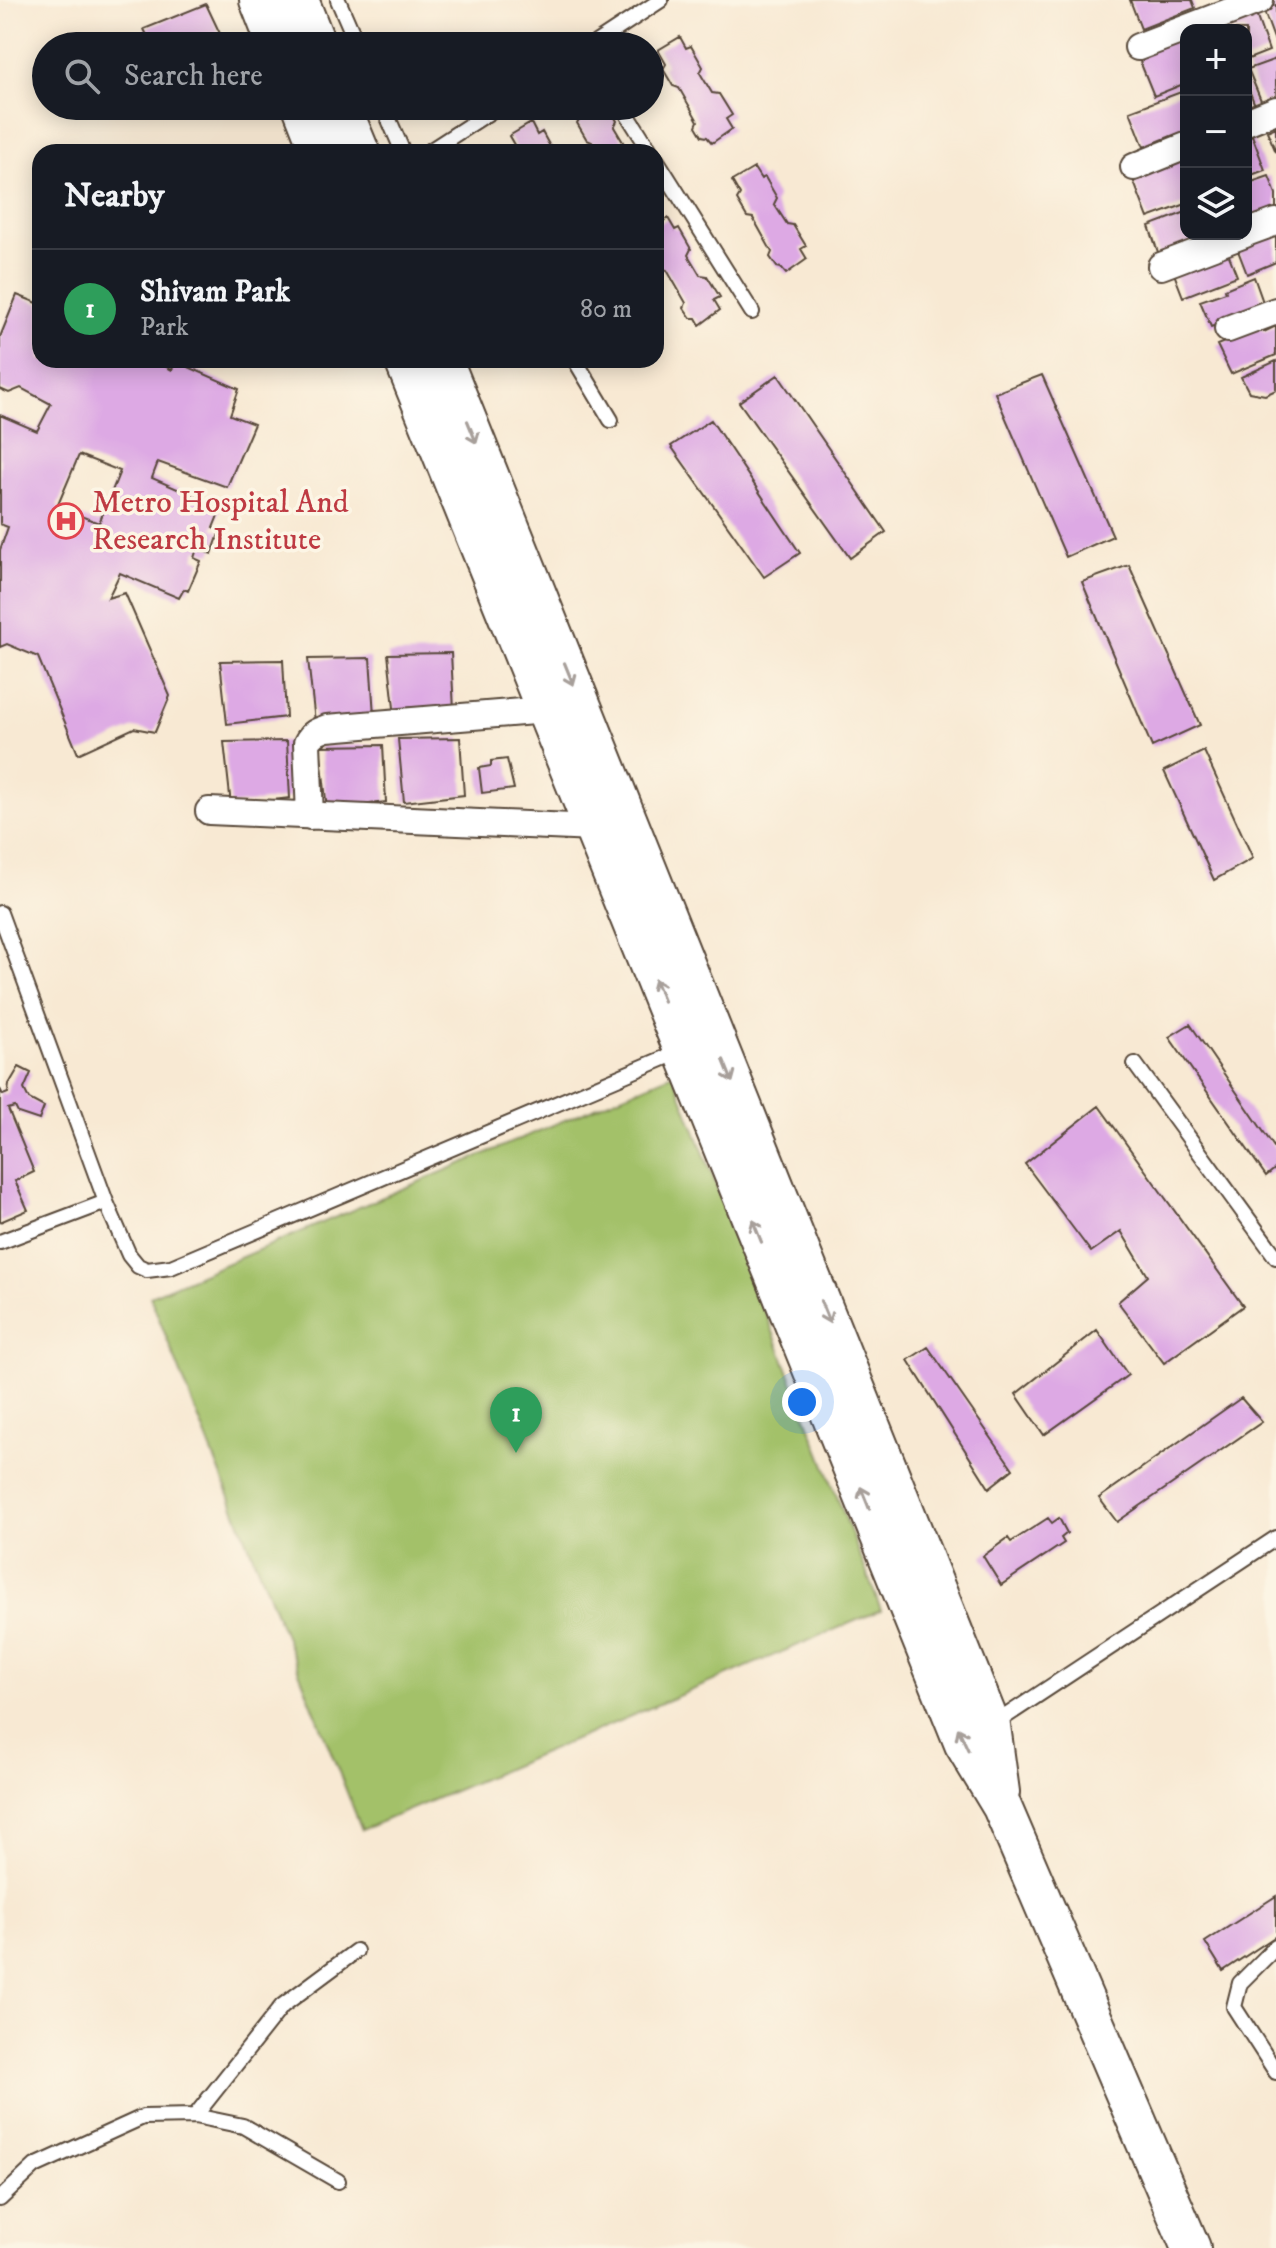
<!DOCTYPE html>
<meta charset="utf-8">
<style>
body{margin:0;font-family:"IM FELL DW Pica",serif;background:#20242c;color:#f1f3f6}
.controls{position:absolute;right:24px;top:24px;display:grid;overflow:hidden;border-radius:16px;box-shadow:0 4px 20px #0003}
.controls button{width:72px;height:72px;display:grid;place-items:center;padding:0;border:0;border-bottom:2px solid #363941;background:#171b24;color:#f1f3f6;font:40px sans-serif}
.you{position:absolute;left:802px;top:1402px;width:28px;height:28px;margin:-20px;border:6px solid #fff;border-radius:50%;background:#1a73e8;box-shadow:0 0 0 12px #1a73e833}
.badge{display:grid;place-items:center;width:52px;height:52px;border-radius:50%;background:#c8321e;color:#fff;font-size:26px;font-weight:700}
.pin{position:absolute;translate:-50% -66px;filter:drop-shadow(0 2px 4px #0008)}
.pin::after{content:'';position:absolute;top:42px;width:28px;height:24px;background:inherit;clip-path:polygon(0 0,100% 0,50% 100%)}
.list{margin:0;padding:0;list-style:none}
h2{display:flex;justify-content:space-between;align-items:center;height:104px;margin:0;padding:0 32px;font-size:34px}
h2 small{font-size:26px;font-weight:400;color:#9ea1a6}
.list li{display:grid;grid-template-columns:52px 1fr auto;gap:24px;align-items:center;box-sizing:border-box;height:120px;padding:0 32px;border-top:2px solid #363941}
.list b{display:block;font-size:30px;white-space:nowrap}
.list p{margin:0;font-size:26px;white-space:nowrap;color:#9ea1a6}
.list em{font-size:26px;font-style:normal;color:#9ea1a6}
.icon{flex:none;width:44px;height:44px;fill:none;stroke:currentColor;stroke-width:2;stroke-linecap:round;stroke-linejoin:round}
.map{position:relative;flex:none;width:1276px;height:2248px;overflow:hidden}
.search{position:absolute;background:#171b24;box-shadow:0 4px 20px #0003;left:32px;top:32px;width:632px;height:88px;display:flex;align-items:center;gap:20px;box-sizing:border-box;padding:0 28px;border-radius:44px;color:#9ea1a6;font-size:30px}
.panel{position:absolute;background:#171b24;box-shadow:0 4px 20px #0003;left:32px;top:144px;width:632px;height:224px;border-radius:24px}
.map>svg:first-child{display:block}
.green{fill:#a3c169;stroke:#6f7644;stroke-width:2}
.building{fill:#dda9e4;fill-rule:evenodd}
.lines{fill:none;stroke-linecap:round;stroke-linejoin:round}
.lane-casing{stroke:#574739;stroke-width:18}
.street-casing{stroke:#574739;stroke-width:30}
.secondary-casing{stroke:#574739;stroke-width:42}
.lane{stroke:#fff;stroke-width:14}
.street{stroke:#fff;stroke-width:26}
.secondary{stroke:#fff;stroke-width:38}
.oneway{stroke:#a79f9a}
.labels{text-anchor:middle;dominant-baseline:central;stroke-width:7;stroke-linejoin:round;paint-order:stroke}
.health-label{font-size:32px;fill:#be3a42;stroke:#fcf5e5;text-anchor:start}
</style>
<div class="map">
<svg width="1276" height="2248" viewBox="0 0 1276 2248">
<rect width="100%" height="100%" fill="#fcf5e5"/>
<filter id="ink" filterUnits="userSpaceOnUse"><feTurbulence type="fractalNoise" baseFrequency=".0125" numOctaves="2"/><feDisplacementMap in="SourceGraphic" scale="16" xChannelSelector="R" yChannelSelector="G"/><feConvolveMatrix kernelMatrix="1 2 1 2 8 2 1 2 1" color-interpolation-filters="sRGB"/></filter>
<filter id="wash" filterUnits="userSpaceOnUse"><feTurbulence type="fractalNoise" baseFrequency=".006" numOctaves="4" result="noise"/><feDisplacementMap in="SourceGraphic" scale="32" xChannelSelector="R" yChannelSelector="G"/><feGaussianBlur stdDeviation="1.8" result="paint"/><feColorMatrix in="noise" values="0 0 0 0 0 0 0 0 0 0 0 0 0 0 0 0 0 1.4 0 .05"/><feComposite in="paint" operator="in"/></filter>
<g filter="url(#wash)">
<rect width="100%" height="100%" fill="#f8e9d3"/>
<path class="green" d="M673,1074L881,1610L362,1830L150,1296Z"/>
<g id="blocks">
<path class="building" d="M1130,0H1192L1195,8L1141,29Z
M206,4L224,42L216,46H152L144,29Z
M1276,5V44L1263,9Z
M1254,9L1269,51L1246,60V30H1200Z
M1186,36V83L1154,96L1137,54Z
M680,37L686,48L691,46L703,67L700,73L712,93L719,94L732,115L726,119L732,129L712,143L707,137L702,136L696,126L698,121L679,88L673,86L663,69L666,64L658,50Z
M1276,59V99L1262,103L1248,69Z
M1246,83L1255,105L1246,109Z
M1181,92L1186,104V130L1144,147L1130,111Z
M573,106H608L617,121L614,127L626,147L632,148L635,152H598L592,142L587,140L577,123L580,118Z
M531,123L537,135L542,132L553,152H516L517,150L509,136Z
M1276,127V152L1267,131Z
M1252,135L1265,170L1246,177V138Z
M1186,156V204L1148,218L1132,177Z
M754,168L761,179L765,177L777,198L774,204L787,224L793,225L806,246L801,249L807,259L786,274L781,268L777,267L770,257L772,252L753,218L747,217L737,200L740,195L732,181Z
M1269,176L1276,194V209L1246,220V184Z
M1186,212V234H1214L1160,258L1149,226Z
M668,218L675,230L679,228L691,249L688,255L700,275L707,276L720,297L714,300L720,310L700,325L696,318H691L684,308L686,303L667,270L661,268L656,259V226Z
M1276,230V262L1247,274L1237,248Z
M1226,248L1237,276L1183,297L1173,271Z
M1254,277L1264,305L1211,327L1200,301L1226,292L1225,289Z
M17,295L40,304V360H154L172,370L175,361L239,389L230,415L254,424L227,487L158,462L152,478L221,508L213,528L220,531L212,554L197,549L194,558L201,561L188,591L184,589L179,598L120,573L108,598L125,593L170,696L155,732L134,728L78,754L38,657L7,644L0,647V550L8,527L0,524V415L37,431L51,404L21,388L9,393L0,389V337ZM79,455L120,471L99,523L57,507Z
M656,321L663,333L658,336L664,346L656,351Z
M1276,326V355L1231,374L1217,345L1261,327L1264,332Z
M1276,361V390L1265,395L1249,392L1241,377Z
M778,375L886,532L850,558L739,402Z
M1042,375L1113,536L1066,557L995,393Z
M711,420L800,553L764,577L671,446Z
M1129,565L1200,725L1152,747L1082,582Z
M451,653L454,710L395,717L388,654Z
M370,658L374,715L315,722L308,659Z
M283,660L286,717L227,724L220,661Z
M460,738L464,795L404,802L398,739Z
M287,741L290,798L231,805L224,742Z
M383,745L386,802L327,809L320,746Z
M1204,751L1253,858L1214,880L1164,771Z
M507,759L514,789L482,793L479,768L491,766V761Z
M1190,1024L1276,1150V1168L1266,1176L1169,1037Z
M19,1067L31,1073L24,1089L29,1099L44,1107L39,1120L18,1113L15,1107L8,1109L34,1172L15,1181L28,1210L0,1222V1089L3,1095L8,1093L9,1084Z
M1099,1106L1243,1306L1164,1363L1118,1302L1148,1276L1121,1231L1091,1252L1025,1164Z
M1097,1330L1128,1375L1044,1435L1016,1394Z
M928,1347L1013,1469L989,1488L908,1360Z
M1241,1398L1262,1422L1117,1522L1099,1498Z
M1048,1518L1052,1523L1059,1518L1067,1533L1061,1538L1064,1543L1001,1585L983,1556L1008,1538L1011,1542Z
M1276,1896V1936L1223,1971L1205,1942Z"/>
</g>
</g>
<g filter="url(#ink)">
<use href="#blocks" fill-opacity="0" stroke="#574739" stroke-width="2"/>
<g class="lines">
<defs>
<path id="lane" d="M338,0L358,46
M591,46L661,0
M383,106L403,152
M622,106L651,152
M428,152L499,106
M656,159L752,312
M575,360L611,420
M0,913L106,1202L129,1255L138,1266L147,1270L171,1267L681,1051
M1135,1064L1276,1257
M0,1242L106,1202
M991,1726L1276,1538
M1276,1947L1240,1983L1234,2007L1276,2072
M195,2116L282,2006L356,1951
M0,2199L35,2166L143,2117L195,2116L243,2126L338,2181"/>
<path id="street" d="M1138,47L1260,0
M1246,122L1276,110
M1134,167L1186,146
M1246,233L1276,222
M1161,266L1245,234
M1228,329L1276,311
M209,811L594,828
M310,816L307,743C312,733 318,731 327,728L546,710"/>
<path id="secondary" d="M259,0L277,46
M299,0L317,46
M302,106L320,152
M341,106L360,152
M404,360L964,1744L1002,1807L1191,2248
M443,360L991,1726L1000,1792"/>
</defs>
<use href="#lane" class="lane-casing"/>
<use href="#street" class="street-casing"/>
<use href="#secondary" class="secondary-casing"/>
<use href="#lane" class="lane"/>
<use href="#street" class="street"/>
<use href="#secondary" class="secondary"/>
</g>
<defs><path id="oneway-shaft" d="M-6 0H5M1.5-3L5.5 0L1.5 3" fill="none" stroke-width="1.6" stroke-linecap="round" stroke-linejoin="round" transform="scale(2)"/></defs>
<g class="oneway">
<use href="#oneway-shaft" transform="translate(472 432) rotate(68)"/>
<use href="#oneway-shaft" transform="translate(569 674) rotate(68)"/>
<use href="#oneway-shaft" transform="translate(659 990) rotate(-112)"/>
<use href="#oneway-shaft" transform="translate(728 1071) rotate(68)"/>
<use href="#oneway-shaft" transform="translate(757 1231) rotate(-112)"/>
<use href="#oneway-shaft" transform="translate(825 1312) rotate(68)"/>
<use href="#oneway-shaft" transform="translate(865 1498) rotate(-112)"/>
<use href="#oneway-shaft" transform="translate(963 1739) rotate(-115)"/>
</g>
</g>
<defs>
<symbol id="hospital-ring" viewBox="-11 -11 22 22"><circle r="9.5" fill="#fcf5e5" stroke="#e0444e" stroke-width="1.5"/><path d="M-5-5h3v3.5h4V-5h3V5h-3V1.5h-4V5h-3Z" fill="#e0444e"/></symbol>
</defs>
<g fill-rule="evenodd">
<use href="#hospital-ring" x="46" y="501" width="40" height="40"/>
</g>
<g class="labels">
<g class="health-label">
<text x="92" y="503">Metro Hospital And<tspan x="92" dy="37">Research Institute</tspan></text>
</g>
</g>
</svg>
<div class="controls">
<button>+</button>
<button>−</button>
<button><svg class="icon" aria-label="layers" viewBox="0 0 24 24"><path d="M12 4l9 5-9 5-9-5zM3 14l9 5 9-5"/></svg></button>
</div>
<div class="you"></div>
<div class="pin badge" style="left:516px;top:1453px;background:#2e9e5b">1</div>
<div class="search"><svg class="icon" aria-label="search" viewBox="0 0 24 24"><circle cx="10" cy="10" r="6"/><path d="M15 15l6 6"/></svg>Search here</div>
<section class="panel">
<h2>Nearby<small></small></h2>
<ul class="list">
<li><span class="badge" style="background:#2e9e5b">1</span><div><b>Shivam Park</b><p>Park</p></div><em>80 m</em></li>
</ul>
</section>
</div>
